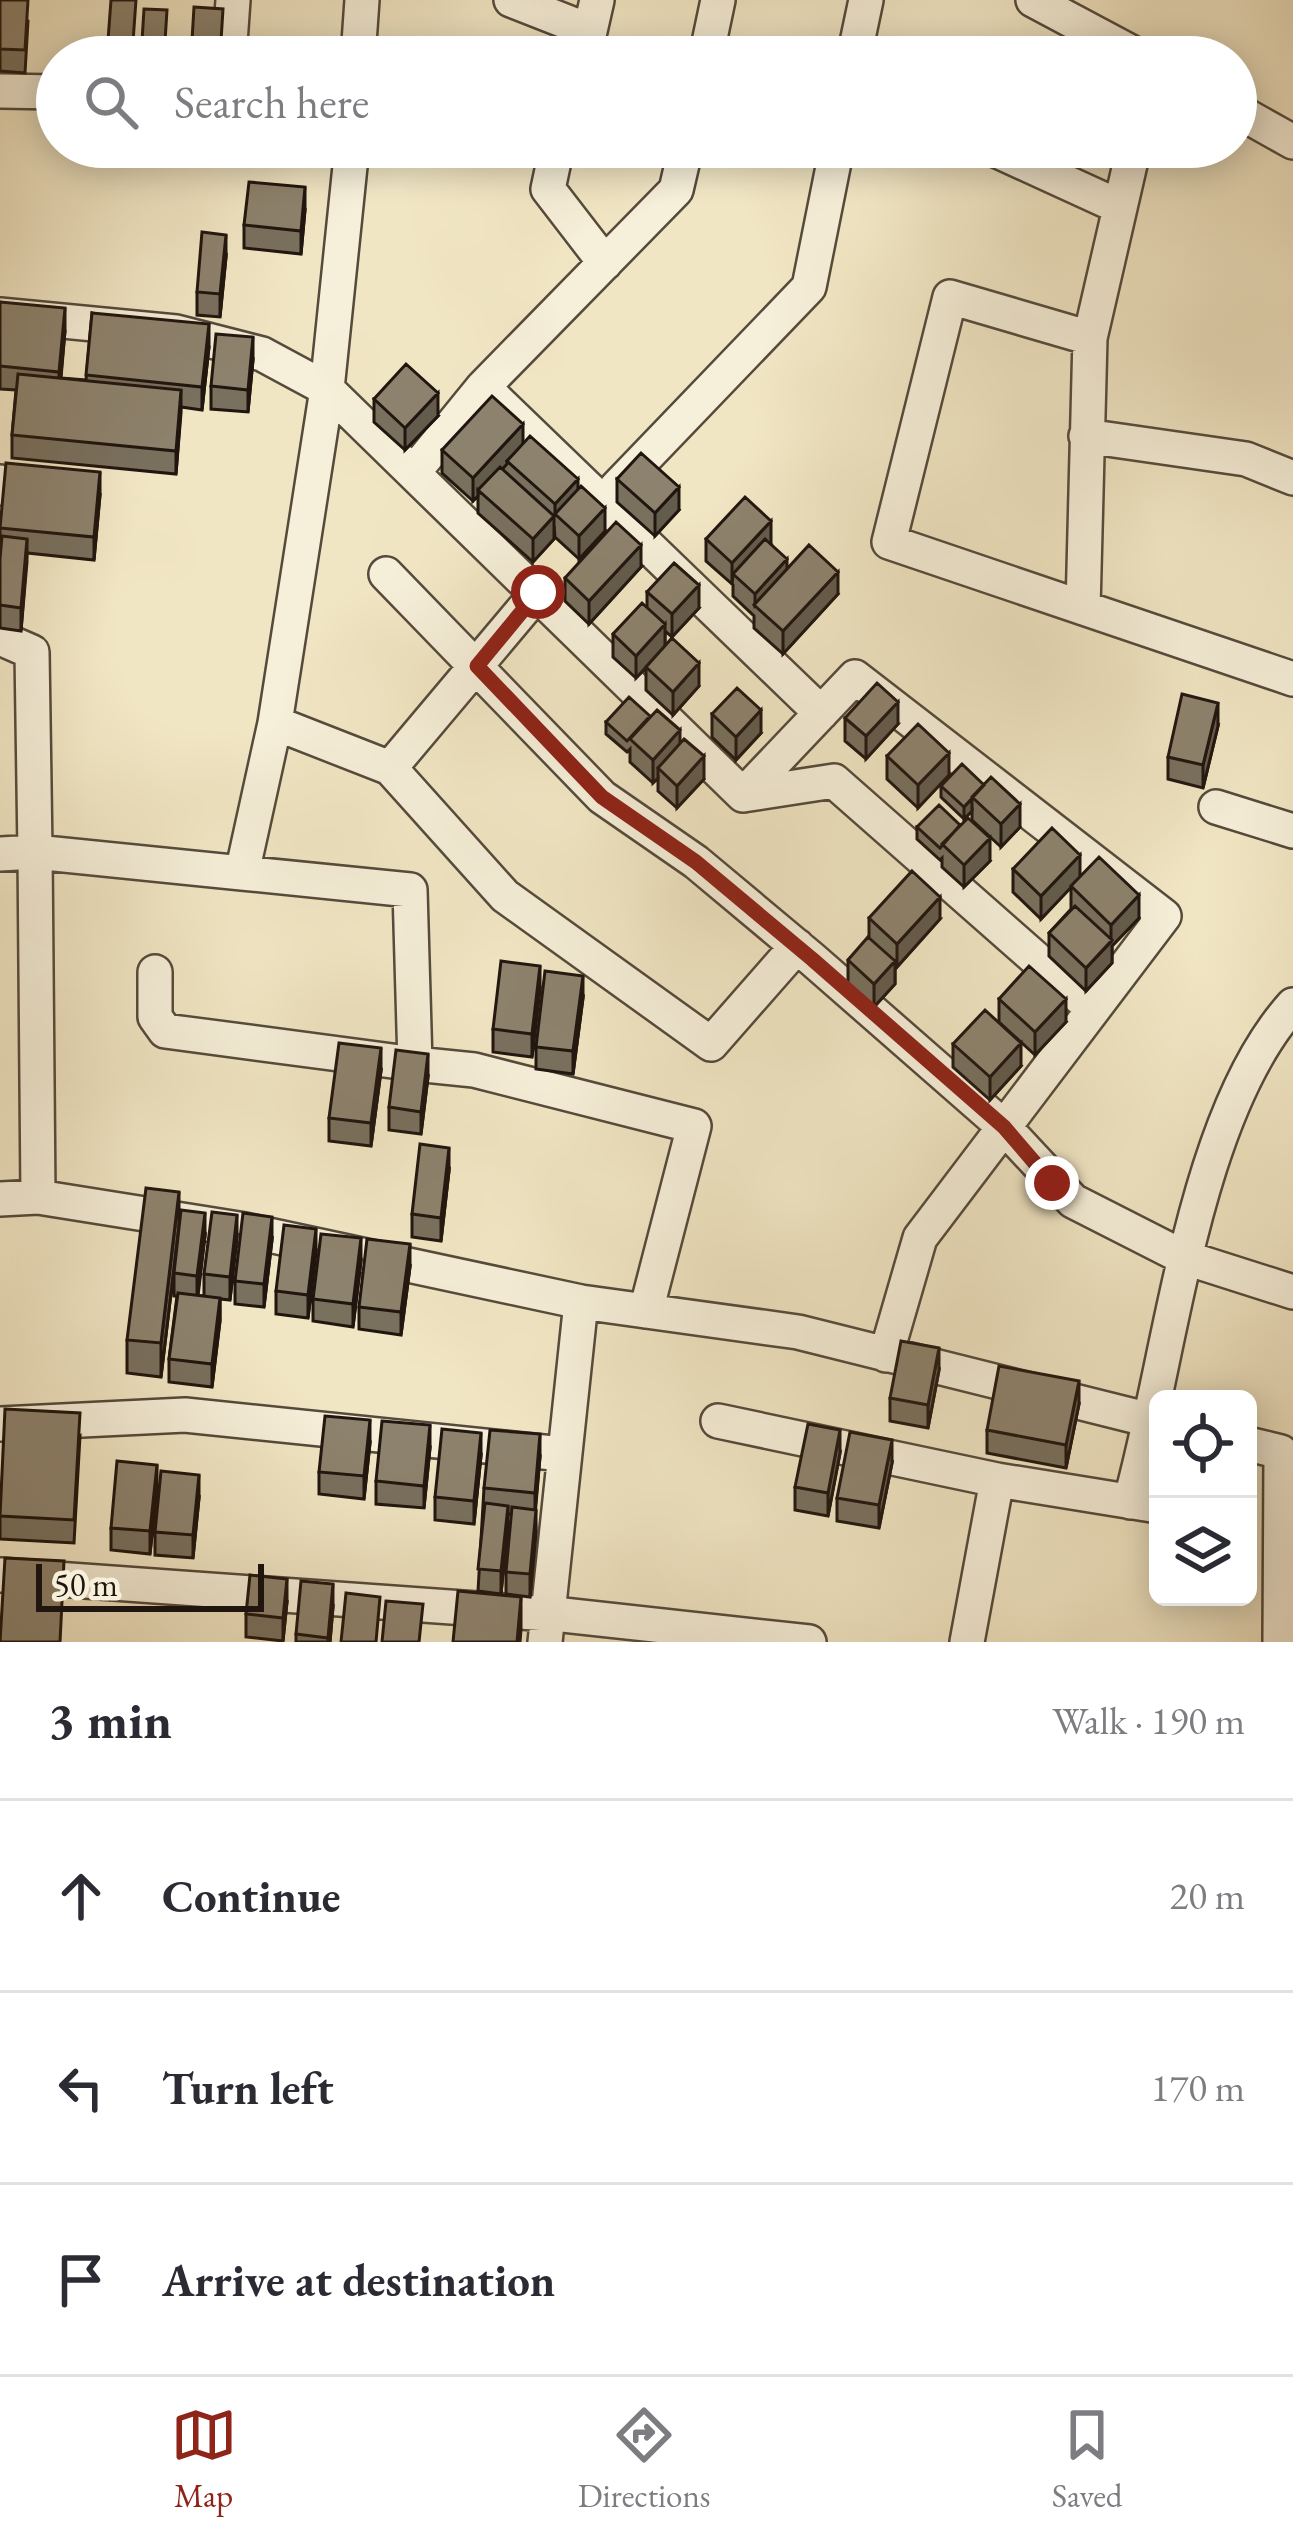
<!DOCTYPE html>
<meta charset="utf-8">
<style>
body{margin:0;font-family:"EB Garamond",serif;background:#f2f2f3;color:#2b2b33}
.controls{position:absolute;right:36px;bottom:36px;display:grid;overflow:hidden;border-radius:18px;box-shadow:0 6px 30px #0003}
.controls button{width:108px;height:108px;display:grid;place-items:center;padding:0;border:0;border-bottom:3px solid #e1e1e2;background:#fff;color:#2b2b33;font:60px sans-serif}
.scale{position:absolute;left:36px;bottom:30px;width:228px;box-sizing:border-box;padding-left:12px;border:6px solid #21160f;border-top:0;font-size:33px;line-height:42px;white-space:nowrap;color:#21160f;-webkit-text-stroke:9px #f6efd9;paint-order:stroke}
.stop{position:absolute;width:36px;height:36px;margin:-27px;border:9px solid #8f2418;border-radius:50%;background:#fff}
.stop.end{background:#8f2418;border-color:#fff;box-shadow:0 3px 12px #0008}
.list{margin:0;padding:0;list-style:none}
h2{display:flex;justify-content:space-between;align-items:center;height:156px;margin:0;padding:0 48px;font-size:51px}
h2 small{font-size:39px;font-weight:400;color:#7c7c81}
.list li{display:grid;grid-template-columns:78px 1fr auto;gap:36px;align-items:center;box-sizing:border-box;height:192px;padding:0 48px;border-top:3px solid #e1e1e2}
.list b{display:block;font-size:45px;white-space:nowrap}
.list em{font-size:39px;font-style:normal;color:#7c7c81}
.icon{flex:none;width:66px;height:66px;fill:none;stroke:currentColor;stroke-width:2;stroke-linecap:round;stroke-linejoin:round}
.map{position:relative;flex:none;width:1293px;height:1642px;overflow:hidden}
.search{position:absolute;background:#fff;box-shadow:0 6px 30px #0003;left:36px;right:36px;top:36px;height:132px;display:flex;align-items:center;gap:30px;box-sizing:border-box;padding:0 42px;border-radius:66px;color:#7c7c81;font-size:45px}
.sheet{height:732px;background:#fff}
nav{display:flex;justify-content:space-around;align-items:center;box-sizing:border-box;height:168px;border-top:3px solid #e1e1e2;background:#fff;font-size:33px;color:#7c7c81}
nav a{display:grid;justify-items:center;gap:6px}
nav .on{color:#8f2418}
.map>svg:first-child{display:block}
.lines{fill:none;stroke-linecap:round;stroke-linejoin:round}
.minor-casing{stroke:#554a3c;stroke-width:38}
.minor{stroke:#f6efd9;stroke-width:33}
.wall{fill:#79705e;stroke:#21160f;stroke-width:3}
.shaded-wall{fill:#635b4c;stroke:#21160f;stroke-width:3}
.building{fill:#8d826d;stroke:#21160f;stroke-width:3}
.route{stroke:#8f2418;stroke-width:15}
</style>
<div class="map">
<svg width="1293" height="1642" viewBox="0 0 1293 1642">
<rect width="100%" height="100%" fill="#f1e6c4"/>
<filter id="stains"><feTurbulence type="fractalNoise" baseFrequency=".00167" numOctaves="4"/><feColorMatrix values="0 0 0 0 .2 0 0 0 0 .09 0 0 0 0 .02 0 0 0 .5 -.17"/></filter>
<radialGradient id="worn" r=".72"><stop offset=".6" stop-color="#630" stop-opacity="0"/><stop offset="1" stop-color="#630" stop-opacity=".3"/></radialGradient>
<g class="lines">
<defs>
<path id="minor" d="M511,0L590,31L597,0
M1033,0L1140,57
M229,57L233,0
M358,57L362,0
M706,57L718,0
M854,57L866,0
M0,91L57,92
M1236,110L1293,142
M557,147L548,189L605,263
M989,147L1120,207
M1134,147L1090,338L950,297L889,542L1293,679
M0,315L176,332L262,354L327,389L743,795L855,677L1164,916L920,1238L886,1355
M483,387L676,190L686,147
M1086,436L1246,459L1293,478
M413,473L483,387L821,713
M0,482V488
M616,488L809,287L837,147
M386,574L602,797L696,862L812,959L1004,1127L1073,1201L1183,1257L1293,1292
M1083,608L1090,338
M0,638L32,652L35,852L0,854
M275,723L327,389L352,147
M390,768L538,592
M743,795L834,781L1093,1009
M1216,807L1293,831
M155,972V1017L165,1031L415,1064
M38,1197L35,852L242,873
M0,1199L38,1197L245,1230L581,1302L798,1332L1158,1422
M646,1311L694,1126L474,1070L415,1064L410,890L242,873L275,723L390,768L505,896L711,1044L797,946
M718,1421L997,1480
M0,1424L185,1415L563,1454
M1248,1444L1281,1452L1280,1642
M1130,1502C1171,1358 1192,1117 1293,1005
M0,1575L563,1615L809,1642
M545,1642L581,1302
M967,1642L997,1480L1158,1506"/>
</defs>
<use href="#minor" class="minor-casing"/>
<use href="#minor" class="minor"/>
</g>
<path class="wall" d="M0,0L28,21L25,73L0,71Z
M305,210L301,254L244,248V225Z
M226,257L220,317L197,315V292Z
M0,302L65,331L61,378L86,380L92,313L209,347L202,410L181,407L176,474L12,458V435L16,390L0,389Z
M253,360L248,412L211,409V386Z
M374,399L438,416L405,450L374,422Z
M523,443L578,489L605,531L579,559L555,537L554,526V539L533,562L478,513V496L473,501L442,473V450Z
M617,479L679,510L655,536L617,502Z
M100,495L94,560L27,553L21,631L0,628V521Z
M706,539L771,544L787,569L838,594L783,654L754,628V616L733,596V585L706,561Z
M641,567L589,624L565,601V578Z
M647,592L699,608L672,637L665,631V646L699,686L673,715L646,690V668L636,678L613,657V634L647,608Z
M712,714L761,733L736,760L712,737Z
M845,718L898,724L866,759L845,741Z
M606,722L680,743L704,779L677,808L658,791V778L653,783L630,762V749L627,752L606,734Z
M1218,726L1203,788L1168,779V757Z
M887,756L949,775L918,808L887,779Z
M984,785L1020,827L1001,847L972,820V811L964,819L941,797V786Z
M917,827L990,861L964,887L942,867V858L940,860L917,839Z
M1013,869L1080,877L1139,918L1112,946V963L1086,991L1049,956V933L1071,909V887L1041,919L1013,892Z
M869,918L940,919L897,967L895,964V984L874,1007L848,983V960L869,938Z
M540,989L532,1057L493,1052V1029Z
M583,998L573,1074L536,1069V1047Z
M999,999L1066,1022L1035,1055L999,1022Z
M953,1044L1021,1066L990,1100L953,1067Z
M381,1071L371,1146L329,1141V1118Z
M428,1077L421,1134L389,1130V1107Z
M449,1171L441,1241L412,1237V1214Z
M179,1226L161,1377L127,1373V1340Z
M205,1236L198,1296H204V1274L237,1237L230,1300L220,1299V1321L212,1387L169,1382V1359L177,1296H174V1273Z
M272,1240L264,1307L235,1304V1281Z
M316,1252L308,1318L276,1314V1291Z
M361,1261L353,1327L313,1321V1299Z
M410,1267L401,1335L359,1329V1307Z
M939,1370L928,1428L890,1421V1398Z
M1079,1404L1066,1468L987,1453V1430Z
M80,1436L74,1543L0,1539V1495Z
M370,1443L364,1499L319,1494V1472Z
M430,1448L424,1508L376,1504V1481Z
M840,1453L828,1516L795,1510V1487Z
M481,1456L474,1524L435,1520V1497Z
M540,1457L535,1510L536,1532L530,1597L506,1594V1572L512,1514H508L501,1594L478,1591L484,1488Z
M892,1463L879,1528L837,1521V1498Z
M157,1487L150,1554L111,1550V1528Z
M199,1498L193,1558L155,1555V1532Z
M287,1602L283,1641L246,1637V1614Z
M333,1607L330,1642H296V1634Z"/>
<path class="shaded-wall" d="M305,187V210L301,254V231Z
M226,235V257L220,317V294Z
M65,308V331L59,395V372Z
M209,324V347L202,410V387Z
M253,337V360L248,412V390Z
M181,390V413L176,474V451Z
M438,393V416L405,450V428Z
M523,424V447L507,461V464L481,493L478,490V496L473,501V478Z
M100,472V495L94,560V537Z
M578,479V502L555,514V504Z
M679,487V510L655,536V513Z
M605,508V531L579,559V536Z
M554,516V539L533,562V539Z
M771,521V544L733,574L732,585V563Z
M27,539V562L21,631V608Z
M641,545V567L589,624V601Z
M787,559V582L755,606V594Z
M838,572V594L783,654V631Z
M699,585V608L672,637V614Z
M665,624V647L636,678V656Z
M699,663V686L673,715V692Z
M898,702V724L866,759V736Z
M1218,703V726L1203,788V765Z
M761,710V733L736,760V737Z
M680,730V753L658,768V778L653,783V760Z
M949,753V775L918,808V785Z
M704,756V779L677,808V786Z
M972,799V811L964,819V807Z
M1020,804V827L1001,847V824Z
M990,838V861L964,887V865Z
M1080,855V878L1041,919V896Z
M1139,895V918L1112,946V963L1086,991V968L1111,942V925Z
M940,897V919L897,967V944Z
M895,961V984L874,1007V984Z
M540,966V989L532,1057V1034Z
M583,976V998L573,1074V1051Z
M1066,999V1022L1035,1055V1032Z
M1021,1043V1066L990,1100V1077Z
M381,1048V1071L371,1146V1123Z
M428,1054V1077L421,1134V1112Z
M449,1148V1171L441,1241V1218Z
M179,1192V1226L161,1377V1343Z
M205,1213V1236L197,1299V1276Z
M237,1215V1237L230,1300V1277Z
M272,1217V1240L264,1307V1284Z
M316,1229V1252L308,1318V1295Z
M361,1238V1261L353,1327V1304Z
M410,1244V1267L401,1335V1312Z
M220,1298V1321L212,1387V1364Z
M939,1348V1370L928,1428V1405Z
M1079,1381V1404L1066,1468V1445Z
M370,1420V1443L364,1499V1476Z
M430,1425V1448L424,1508V1486Z
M840,1430V1453L828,1516V1493Z
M481,1433V1456L474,1524V1501Z
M540,1434V1457L535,1516V1493Z
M892,1440V1463L879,1528V1505Z
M157,1465V1487L150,1554V1531Z
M199,1475V1498L193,1558V1535Z
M508,1506V1528L501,1594V1571Z
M536,1510V1532L530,1597V1574Z
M287,1579V1602L283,1641V1618Z
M333,1584V1607L330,1642H328Z
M521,1597V1630L520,1642H517Z"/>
<path class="building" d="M0,0H28L25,50L0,49Z
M111,0H136L132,56L107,54Z
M194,7L223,9L220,57H191Z
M144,9L167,10L164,57H141Z
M249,182L305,187L301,231L244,225Z
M202,232L226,235L220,294L197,292Z
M0,302L65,308L59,372L0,366Z
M92,313L209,324L202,387L86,375Z
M216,334L253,337L248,390L211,386Z
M406,364L438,393L405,428L374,399Z
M18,374L181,390L176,451L12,435Z
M492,396L523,424L473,478L442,450Z
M530,436L578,479L555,504L507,461Z
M641,453L679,487L655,513L617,479Z
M6,463L100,472L94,537L0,528Z
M500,467L554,516L533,539L478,490Z
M581,486L605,508L579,536L555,514Z
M745,497L771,521L732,563L706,539Z
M616,522L641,545L589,601L565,578Z
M2,536L27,539L21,608L0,605V559Z
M765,539L787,559L755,594L733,574Z
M809,545L838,572L783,631L754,605Z
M674,563L699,585L672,614L647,592Z
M642,603L665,624L636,656L613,634Z
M672,638L699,663L673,692L646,667Z
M877,683L898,702L866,736L845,718Z
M737,688L761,710L736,737L712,714Z
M1182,694L1218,703L1203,765L1168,757Z
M629,697L650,716L627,741L606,722Z
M657,710L680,730L653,760L630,739Z
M918,724L949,753L918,785L887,756Z
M684,739L704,756L677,786L658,768Z
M962,764L984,785L964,807L941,786Z
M991,777L1020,804L1001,824L972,797Z
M939,805L960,825L940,848L917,827Z
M968,818L990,838L964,865L942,844Z
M1052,828L1080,855L1041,896L1013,869Z
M1099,857L1139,895L1111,925L1071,886Z
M912,871L940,897L897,944L869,918Z
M1075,906L1112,940L1086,968L1049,933Z
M868,937L895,961L874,984L848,960Z
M501,961L540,966L532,1034L493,1029Z
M1029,966L1066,999L1035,1032L999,999Z
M545,971L583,976L573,1051L536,1047Z
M985,1010L1021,1043L990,1077L953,1044Z
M339,1043L381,1048L371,1123L329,1118Z
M396,1050L428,1054L421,1112L389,1107Z
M420,1144L449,1148L441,1218L412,1214Z
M146,1188L179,1192L161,1343L127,1340Z
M181,1210L205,1213L197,1276L174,1273Z
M212,1212L237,1215L230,1277L204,1274Z
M243,1213L272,1217L264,1284L235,1281Z
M284,1225L316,1229L308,1295L276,1291Z
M321,1234L361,1238L353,1304L313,1299Z
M367,1239L410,1244L401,1312L359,1307Z
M178,1293L220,1298L212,1364L169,1359Z
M901,1341L939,1348L928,1405L890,1398Z
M999,1366L1079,1381L1066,1445L987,1430Z
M5,1409L80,1413L74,1520L0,1516Z
M325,1416L370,1420L364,1476L319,1472Z
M382,1421L430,1425L424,1486L376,1481Z
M808,1424L840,1430L828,1493L795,1487Z
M442,1429L481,1433L474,1501L435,1497Z
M490,1430L540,1434L535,1493L484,1488Z
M850,1432L892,1440L879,1505L837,1498Z
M117,1461L157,1465L150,1531L111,1528Z
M161,1471L199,1475L193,1535L155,1532Z
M485,1503L508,1506L501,1571L478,1569Z
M512,1507L536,1510L530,1574L506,1572Z
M5,1558L64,1561L60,1642H0Z
M250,1575L287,1579L283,1618L246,1614Z
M301,1581L333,1584L328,1638L296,1634Z
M458,1591L521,1597L517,1642H453Z
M346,1593L380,1597L376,1642H341Z
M386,1601L423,1604L419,1642H382Z"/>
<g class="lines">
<path class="route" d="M538,592L477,666L602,797L696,862L812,959L1004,1127L1052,1183"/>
</g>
<rect width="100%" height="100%" filter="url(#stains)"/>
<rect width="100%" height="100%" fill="url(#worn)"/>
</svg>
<div class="controls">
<button><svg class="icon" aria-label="locate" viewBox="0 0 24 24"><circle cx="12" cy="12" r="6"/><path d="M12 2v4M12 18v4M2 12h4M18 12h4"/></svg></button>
<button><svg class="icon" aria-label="layers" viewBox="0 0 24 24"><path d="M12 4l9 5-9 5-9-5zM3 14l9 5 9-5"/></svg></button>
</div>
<div class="scale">50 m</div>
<div class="stop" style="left:538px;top:592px"></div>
<div class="stop end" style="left:1052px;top:1183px"></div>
<div class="search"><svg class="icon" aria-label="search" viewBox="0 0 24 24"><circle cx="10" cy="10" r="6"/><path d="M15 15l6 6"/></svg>Search here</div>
</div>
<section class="sheet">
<h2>3 min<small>Walk · 190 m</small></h2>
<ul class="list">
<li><svg class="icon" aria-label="ahead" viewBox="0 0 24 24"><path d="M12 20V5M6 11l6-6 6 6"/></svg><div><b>Continue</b></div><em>20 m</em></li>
<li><svg class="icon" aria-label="left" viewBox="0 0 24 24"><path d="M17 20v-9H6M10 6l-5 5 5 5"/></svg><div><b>Turn left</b></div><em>170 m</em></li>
<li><svg class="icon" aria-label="arrive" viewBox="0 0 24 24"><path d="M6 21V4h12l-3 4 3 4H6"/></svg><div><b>Arrive at destination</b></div></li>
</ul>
</section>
<nav>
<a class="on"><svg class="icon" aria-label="map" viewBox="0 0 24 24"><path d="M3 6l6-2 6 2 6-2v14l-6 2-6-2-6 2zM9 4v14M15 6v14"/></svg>Map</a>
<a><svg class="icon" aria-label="directions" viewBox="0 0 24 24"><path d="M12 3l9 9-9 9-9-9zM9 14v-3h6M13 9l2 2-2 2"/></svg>Directions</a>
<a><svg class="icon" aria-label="saved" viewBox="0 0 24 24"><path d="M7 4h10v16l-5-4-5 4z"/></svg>Saved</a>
</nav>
